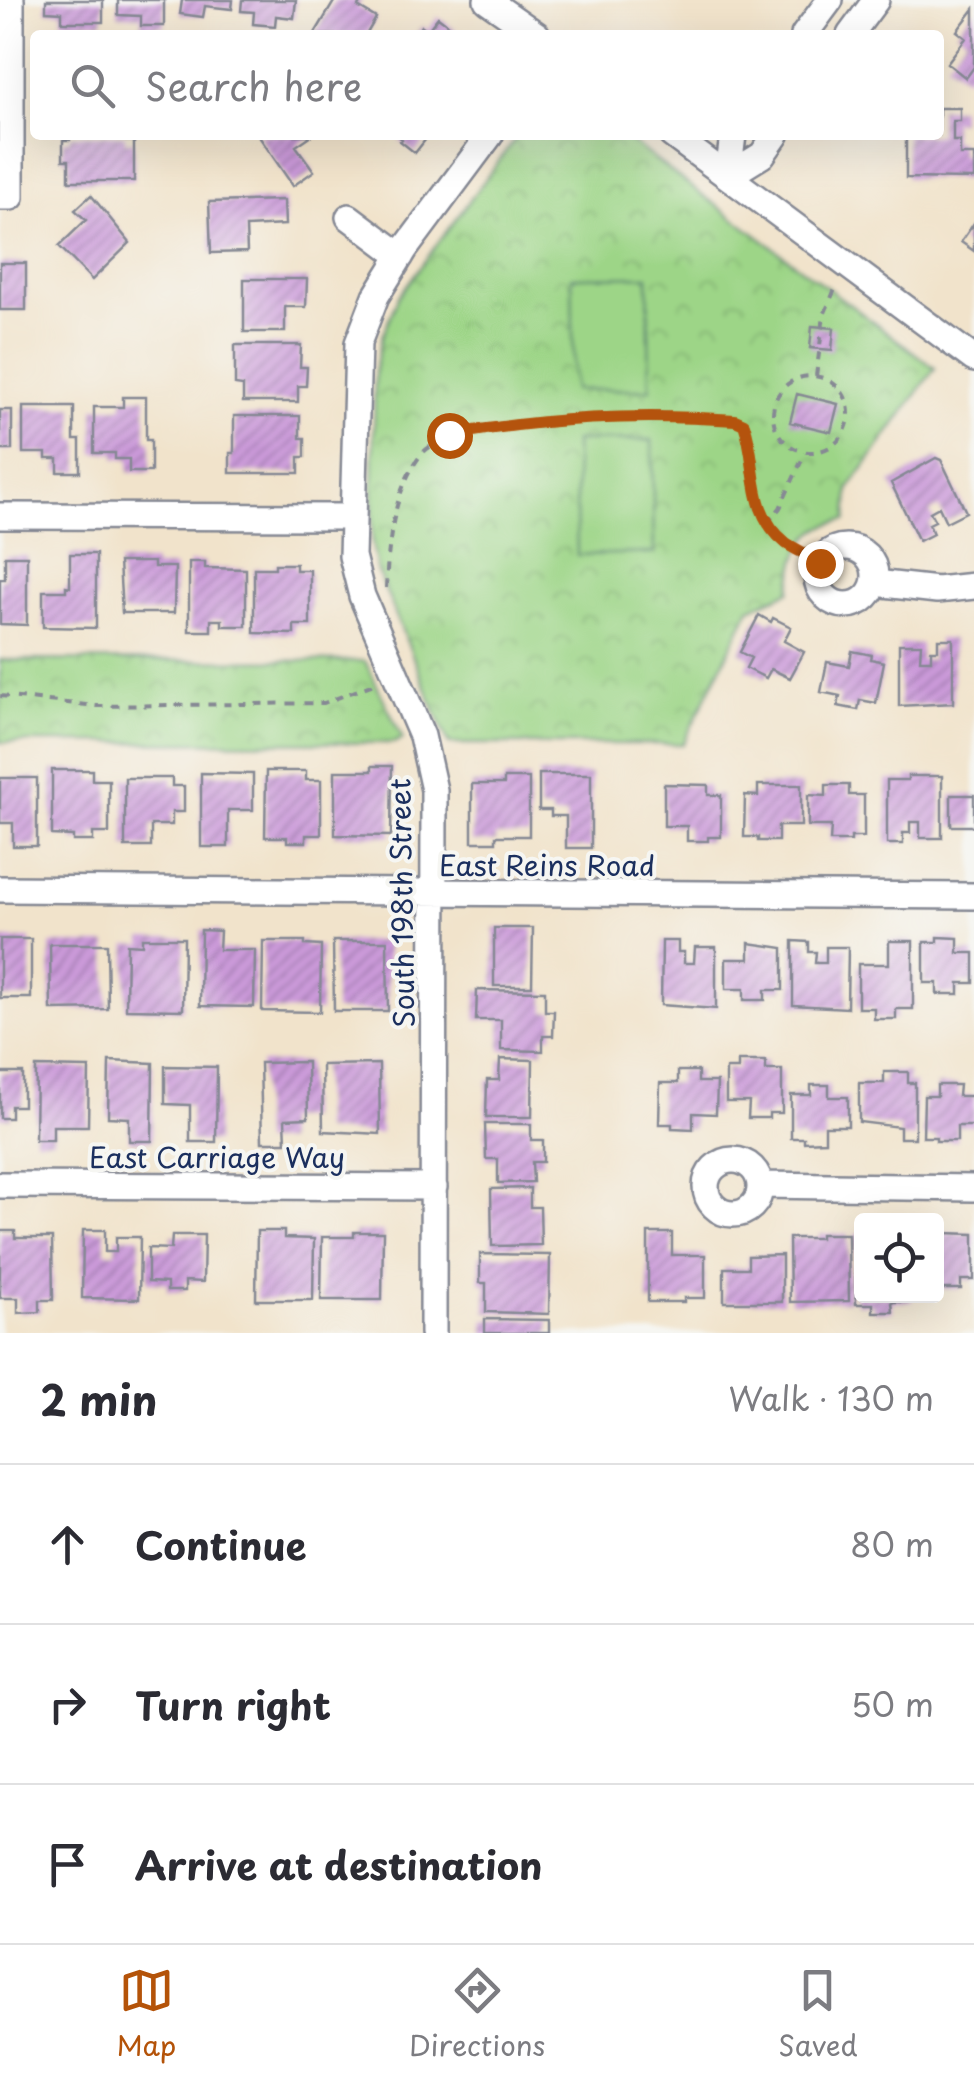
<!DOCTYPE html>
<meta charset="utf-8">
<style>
body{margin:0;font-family:"Playpen Sans",sans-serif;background:#f7f7f7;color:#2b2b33}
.controls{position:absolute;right:30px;bottom:30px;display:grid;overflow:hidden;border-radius:10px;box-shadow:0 10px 40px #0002}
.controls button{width:90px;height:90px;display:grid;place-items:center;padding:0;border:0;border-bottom:2px solid #e1e1e2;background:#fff;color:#2b2b33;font:50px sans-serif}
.stop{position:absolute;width:30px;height:30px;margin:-22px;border:8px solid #b45309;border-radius:50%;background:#fff}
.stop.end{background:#b45309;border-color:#fff;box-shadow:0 2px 10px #0008}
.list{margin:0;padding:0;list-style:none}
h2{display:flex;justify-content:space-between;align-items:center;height:130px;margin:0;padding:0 40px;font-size:42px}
h2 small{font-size:32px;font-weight:400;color:#7c7c81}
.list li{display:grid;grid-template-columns:65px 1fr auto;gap:30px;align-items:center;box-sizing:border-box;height:160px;padding:0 40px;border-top:2px solid #e1e1e2}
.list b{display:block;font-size:38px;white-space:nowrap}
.list em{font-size:32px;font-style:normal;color:#7c7c81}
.icon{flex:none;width:55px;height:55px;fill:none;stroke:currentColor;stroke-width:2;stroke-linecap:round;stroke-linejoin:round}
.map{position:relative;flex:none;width:974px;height:1333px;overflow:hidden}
.search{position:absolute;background:#fff;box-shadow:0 10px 40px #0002;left:30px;right:30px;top:30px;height:110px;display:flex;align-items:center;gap:25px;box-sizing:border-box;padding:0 35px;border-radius:10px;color:#7c7c81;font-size:38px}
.sheet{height:610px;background:#fff}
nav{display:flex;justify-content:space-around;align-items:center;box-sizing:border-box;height:140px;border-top:2px solid #e1e1e2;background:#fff;font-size:28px;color:#7c7c81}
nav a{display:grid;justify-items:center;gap:5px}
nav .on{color:#b45309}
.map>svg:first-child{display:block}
.park{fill:url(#park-crowns);stroke:#5c8272;stroke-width:2.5}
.pitch{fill:#9dd587;stroke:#5c8272;stroke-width:2.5}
.building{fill:url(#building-hatch)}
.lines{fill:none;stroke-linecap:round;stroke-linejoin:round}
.minor-casing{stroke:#868994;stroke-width:30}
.path{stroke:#868994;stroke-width:4;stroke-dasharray:8 8;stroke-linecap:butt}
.minor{stroke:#fff;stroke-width:25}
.route{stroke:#b45309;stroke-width:12}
.labels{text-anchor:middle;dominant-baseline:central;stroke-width:8;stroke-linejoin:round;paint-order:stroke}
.street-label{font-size:28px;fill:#1b2f5e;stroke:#f6f6f2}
</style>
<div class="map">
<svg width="974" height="1333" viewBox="0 0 974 1333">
<defs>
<pattern id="park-crowns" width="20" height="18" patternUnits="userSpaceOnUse" patternTransform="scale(2.5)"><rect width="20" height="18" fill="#9dd587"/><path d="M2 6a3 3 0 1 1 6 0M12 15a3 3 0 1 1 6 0" fill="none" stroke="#87b777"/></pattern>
<pattern id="building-hatch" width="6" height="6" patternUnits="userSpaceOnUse" patternTransform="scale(2.5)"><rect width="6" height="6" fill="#cb9ad9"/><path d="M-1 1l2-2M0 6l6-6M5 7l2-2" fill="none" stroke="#a47eb3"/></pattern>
</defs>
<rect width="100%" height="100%" fill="#f6f6f2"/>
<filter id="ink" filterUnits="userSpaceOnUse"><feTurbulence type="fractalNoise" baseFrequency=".01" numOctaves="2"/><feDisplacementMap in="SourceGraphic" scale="20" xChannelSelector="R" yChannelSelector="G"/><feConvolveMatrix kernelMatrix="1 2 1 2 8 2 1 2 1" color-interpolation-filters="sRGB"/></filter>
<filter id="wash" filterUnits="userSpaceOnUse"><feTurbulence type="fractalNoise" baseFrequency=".0048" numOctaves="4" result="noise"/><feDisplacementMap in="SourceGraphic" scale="40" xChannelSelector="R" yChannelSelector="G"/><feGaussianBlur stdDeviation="2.25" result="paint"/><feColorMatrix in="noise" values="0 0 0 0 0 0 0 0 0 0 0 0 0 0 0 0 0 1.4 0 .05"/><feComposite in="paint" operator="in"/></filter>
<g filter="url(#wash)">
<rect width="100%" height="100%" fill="#f1e3cb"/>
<path class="park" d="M518,135H622L935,368L849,489L847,520C802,527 797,550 790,591L750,608L683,744H449L377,570L372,543L375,369L382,336L398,297Z
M0,660L365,661L403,739L393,743L0,742Z"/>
<path class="pitch" d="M648,276L650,389L574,390L572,277Z
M652,440L654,553L577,555L575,441Z"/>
<g id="blocks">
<path class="building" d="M46,0H103V22H62V12L46,11Z
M118,0H164V26H141V16L118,15Z
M182,0H233L232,9L205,6L203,17L180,14Z
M242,0H296L294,18L276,16L275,26L253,24L254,12L241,11Z
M335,0H362L358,7L376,18L366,35H314Z
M974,9V67L966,78L947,63L966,38L957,31Z
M438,17L462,35H415L422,26L428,30Z
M939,108H960V121H953V141H960V155H974V179L906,178V135H939Z
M70,135H125V141H134V181H69V160H63V140H70Z
M258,135H312L296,146L314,171L293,186Z
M397,135H429L415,153L400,141L402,139Z
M91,195L130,243L92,280L59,246L86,220L75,210Z
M284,200L285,225L246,227L247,252L211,253L209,202Z
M974,223V251L961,242Z
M0,263H26V310H0Z
M244,279H307L306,307H285V332H244Z
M812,326L834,328L832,350L810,348Z
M235,345H301L300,367H307L306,386H298V402H243V386L235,385Z
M797,394L838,404L831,432L790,422Z
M123,397H146V440H151V472H129V459H115V453H94V407H123Z
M23,407H74V440H80V472H58V459H46V453H23Z
M0,410H12V450H0Z
M234,416H300V438H305V457H299V473H230V453H234Z
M936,458L941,460L966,512L946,522L939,507L930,512L935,521L929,524L933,534L919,541L891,483Z
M70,554H96V628L43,627V591H66V586L70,587Z
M5,556H27V625L0,624V579H5Z
M119,562H154V567H175L174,613H122Z
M189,562H205V568L246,569V626H222V620H211V631H189Z
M275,564H296V570H310V625H294V634L254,633V568H275Z
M759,615L771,622L773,618L791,627L784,641L804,652L790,678L771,669L766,678L746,668L751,658L740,652Z
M938,639H953V703L899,706V644H921L920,660H931V650H938Z
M852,651L872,655L871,659L884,662L876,703L860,700L858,710L838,706L840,696L821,692L827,662L849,666Z
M372,766H392L391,836L335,835V771H372Z
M52,770H92V780H109V833H93V841H73V836L52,835Z
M266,771H306V780H321V835H306V842H287V837H265Z
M201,773L253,774V810H228V847H201Z
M539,774H591V848H566V816H551V810H539Z
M908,776H942V838H920V822H910V833H903V844H887V780H908Z
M0,778H37V846H13V823H0Z
M125,778H172V786H184V812H172V825H151V847H125Z
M504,778H529V836H496V842H472V784H504Z
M664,784L708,785V795H721V837H708V841H687V826H664Z
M758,785H801V826H778V841H758V837H744L745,795L758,796Z
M826,785H849V795H864V837H851V841H830L831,826H808V795L826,796Z
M951,795H974V826H951Z
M494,928H533L532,986H494Z
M201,930L220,931L219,950H255L254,1007L200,1006Z
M938,937L958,938V953H974V983H959V994H937V983H924V942H938Z
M142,938H184L183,1010L126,1009L127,944L142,945Z
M0,939H31V998H0Z
M263,941H305V945L321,946L320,1012L262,1011Z
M333,941H387L388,1011H334Z
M662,941H678V952H684V963H694L695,947H716V1009L661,1005Z
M793,941L809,942V952H816L815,963H826V947H848L847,1008L793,1005Z
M889,941H913V1009H896V1019H874V1008H858V964H889Z
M749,943L783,948V990H765V1000H744V989H726V959H749Z
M50,944H107L108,1009L51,1010Z
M477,990L545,991V1011H554L553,1036H543V1051L501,1050V1020H476Z
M500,1059L533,1060L532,1117H486L487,1080H499Z
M109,1061L153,1063L152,1141H129V1118L108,1117Z
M738,1061H766V1070H782V1113H769V1118H748L749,1102H726V1069H738Z
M307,1062L308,1118L285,1119L286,1142H262L260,1063Z
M379,1064L380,1134L323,1131L322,1065Z
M165,1066L217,1067L216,1142H190V1105L165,1104Z
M36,1067L89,1068L88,1126H53V1140H35Z
M678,1071H698V1082H717L716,1114L693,1113V1129L672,1128V1124H659L660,1083H678Z
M884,1072H908V1083H915V1138H900V1127L859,1122V1083H884Z
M0,1073H23V1106H11V1118H0Z
M811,1085H829V1097H848V1126H825V1141L804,1142V1138H791V1095H811Z
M937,1085H959L958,1096H974V1126H957V1141H936V1137H923L924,1096H937Z
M485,1124H531V1140H543V1162H532L533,1182L498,1183V1159H486Z
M530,1188V1207H540L541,1245L492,1246L491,1189Z
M83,1230H105V1252H116V1237H140L139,1299L82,1298Z
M0,1231H15V1238H52L53,1300H40V1312L18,1313V1298H0Z
M257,1231H284V1238L314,1239L313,1300H256Z
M354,1232H383L382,1300H321L322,1237H354Z
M648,1233H672V1255H705V1298H684V1302H648Z
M944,1233L974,1234V1280H961V1289H936V1245H944Z
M820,1234H848L849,1301L790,1302L789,1238H820Z
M855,1234H862V1296H912V1302H892L893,1312H873V1304H856Z
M172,1235H204L203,1282L185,1281V1291H167V1283L148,1282V1248L171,1249Z
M480,1254L550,1255L549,1314L486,1312V1283H480Z
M782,1255V1302H724V1268H748V1256Z
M485,1319L549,1320V1333H485Z"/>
</g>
</g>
<g filter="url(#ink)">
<use href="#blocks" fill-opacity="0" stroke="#868994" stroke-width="2.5"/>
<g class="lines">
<defs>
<path id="minor" d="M487,0L537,35
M804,35L830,0
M850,35L876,0
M672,135L974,359
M728,176L762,155L776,135
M728,176L733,135
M0,197H11V0
M349,217L401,256
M0,516L353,517
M817 576a29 29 0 1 1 58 0a29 29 0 1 1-58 0Z
M875,583L937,590L974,586
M0,889L974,896
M706 1187a27 27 0 1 1 54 0a27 27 0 1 1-54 0Z
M0,1185L434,1187
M761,1185L974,1188
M433,1333L434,790L422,736L362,596L352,556L358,343L376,296L405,249L490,135"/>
</defs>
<use href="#minor" class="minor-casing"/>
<path class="path" d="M816,376L824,315L835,289
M773 414a38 38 0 1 1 76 0a38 38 0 1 1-76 0Z
M767,523L780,508L805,453
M386,588C388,545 393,492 420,456C457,407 674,416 735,420L744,424C759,466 746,511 786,543C796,550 809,555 820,563
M0,696L96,706L324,703L376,683"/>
<use href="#minor" class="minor"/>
</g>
</g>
<g class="lines" filter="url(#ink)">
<path class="route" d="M449,435C548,418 635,413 735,420L744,424C759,466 746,511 786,543C796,550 809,555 820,563"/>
</g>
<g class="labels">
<g class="street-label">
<text x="547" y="864">East Reins Road</text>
<text transform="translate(401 903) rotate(-91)">South 198th Street</text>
<text x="217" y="1156">East Carriage Way</text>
</g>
</g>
</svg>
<div class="controls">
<button><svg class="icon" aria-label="locate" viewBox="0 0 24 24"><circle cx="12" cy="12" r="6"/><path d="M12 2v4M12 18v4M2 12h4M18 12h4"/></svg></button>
</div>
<div class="stop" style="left:449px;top:435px"></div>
<div class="stop end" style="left:820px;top:563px"></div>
<div class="search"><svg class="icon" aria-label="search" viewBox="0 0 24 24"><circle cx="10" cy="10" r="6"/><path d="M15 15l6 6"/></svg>Search here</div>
</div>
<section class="sheet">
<h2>2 min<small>Walk · 130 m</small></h2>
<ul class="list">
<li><svg class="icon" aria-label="ahead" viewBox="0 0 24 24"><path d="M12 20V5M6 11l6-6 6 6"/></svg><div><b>Continue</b></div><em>80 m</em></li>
<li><svg class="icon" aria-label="right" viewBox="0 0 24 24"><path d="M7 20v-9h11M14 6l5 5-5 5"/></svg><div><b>Turn right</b></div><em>50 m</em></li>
<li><svg class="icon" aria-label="arrive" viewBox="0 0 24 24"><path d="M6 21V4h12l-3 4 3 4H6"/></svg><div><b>Arrive at destination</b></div></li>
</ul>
</section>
<nav>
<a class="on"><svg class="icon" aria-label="map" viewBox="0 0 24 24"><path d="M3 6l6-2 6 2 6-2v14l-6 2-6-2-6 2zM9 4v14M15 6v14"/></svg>Map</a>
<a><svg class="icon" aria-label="directions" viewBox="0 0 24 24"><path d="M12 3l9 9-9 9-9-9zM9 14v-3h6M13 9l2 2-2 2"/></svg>Directions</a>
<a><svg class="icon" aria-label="saved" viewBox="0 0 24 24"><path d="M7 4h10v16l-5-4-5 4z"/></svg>Saved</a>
</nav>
